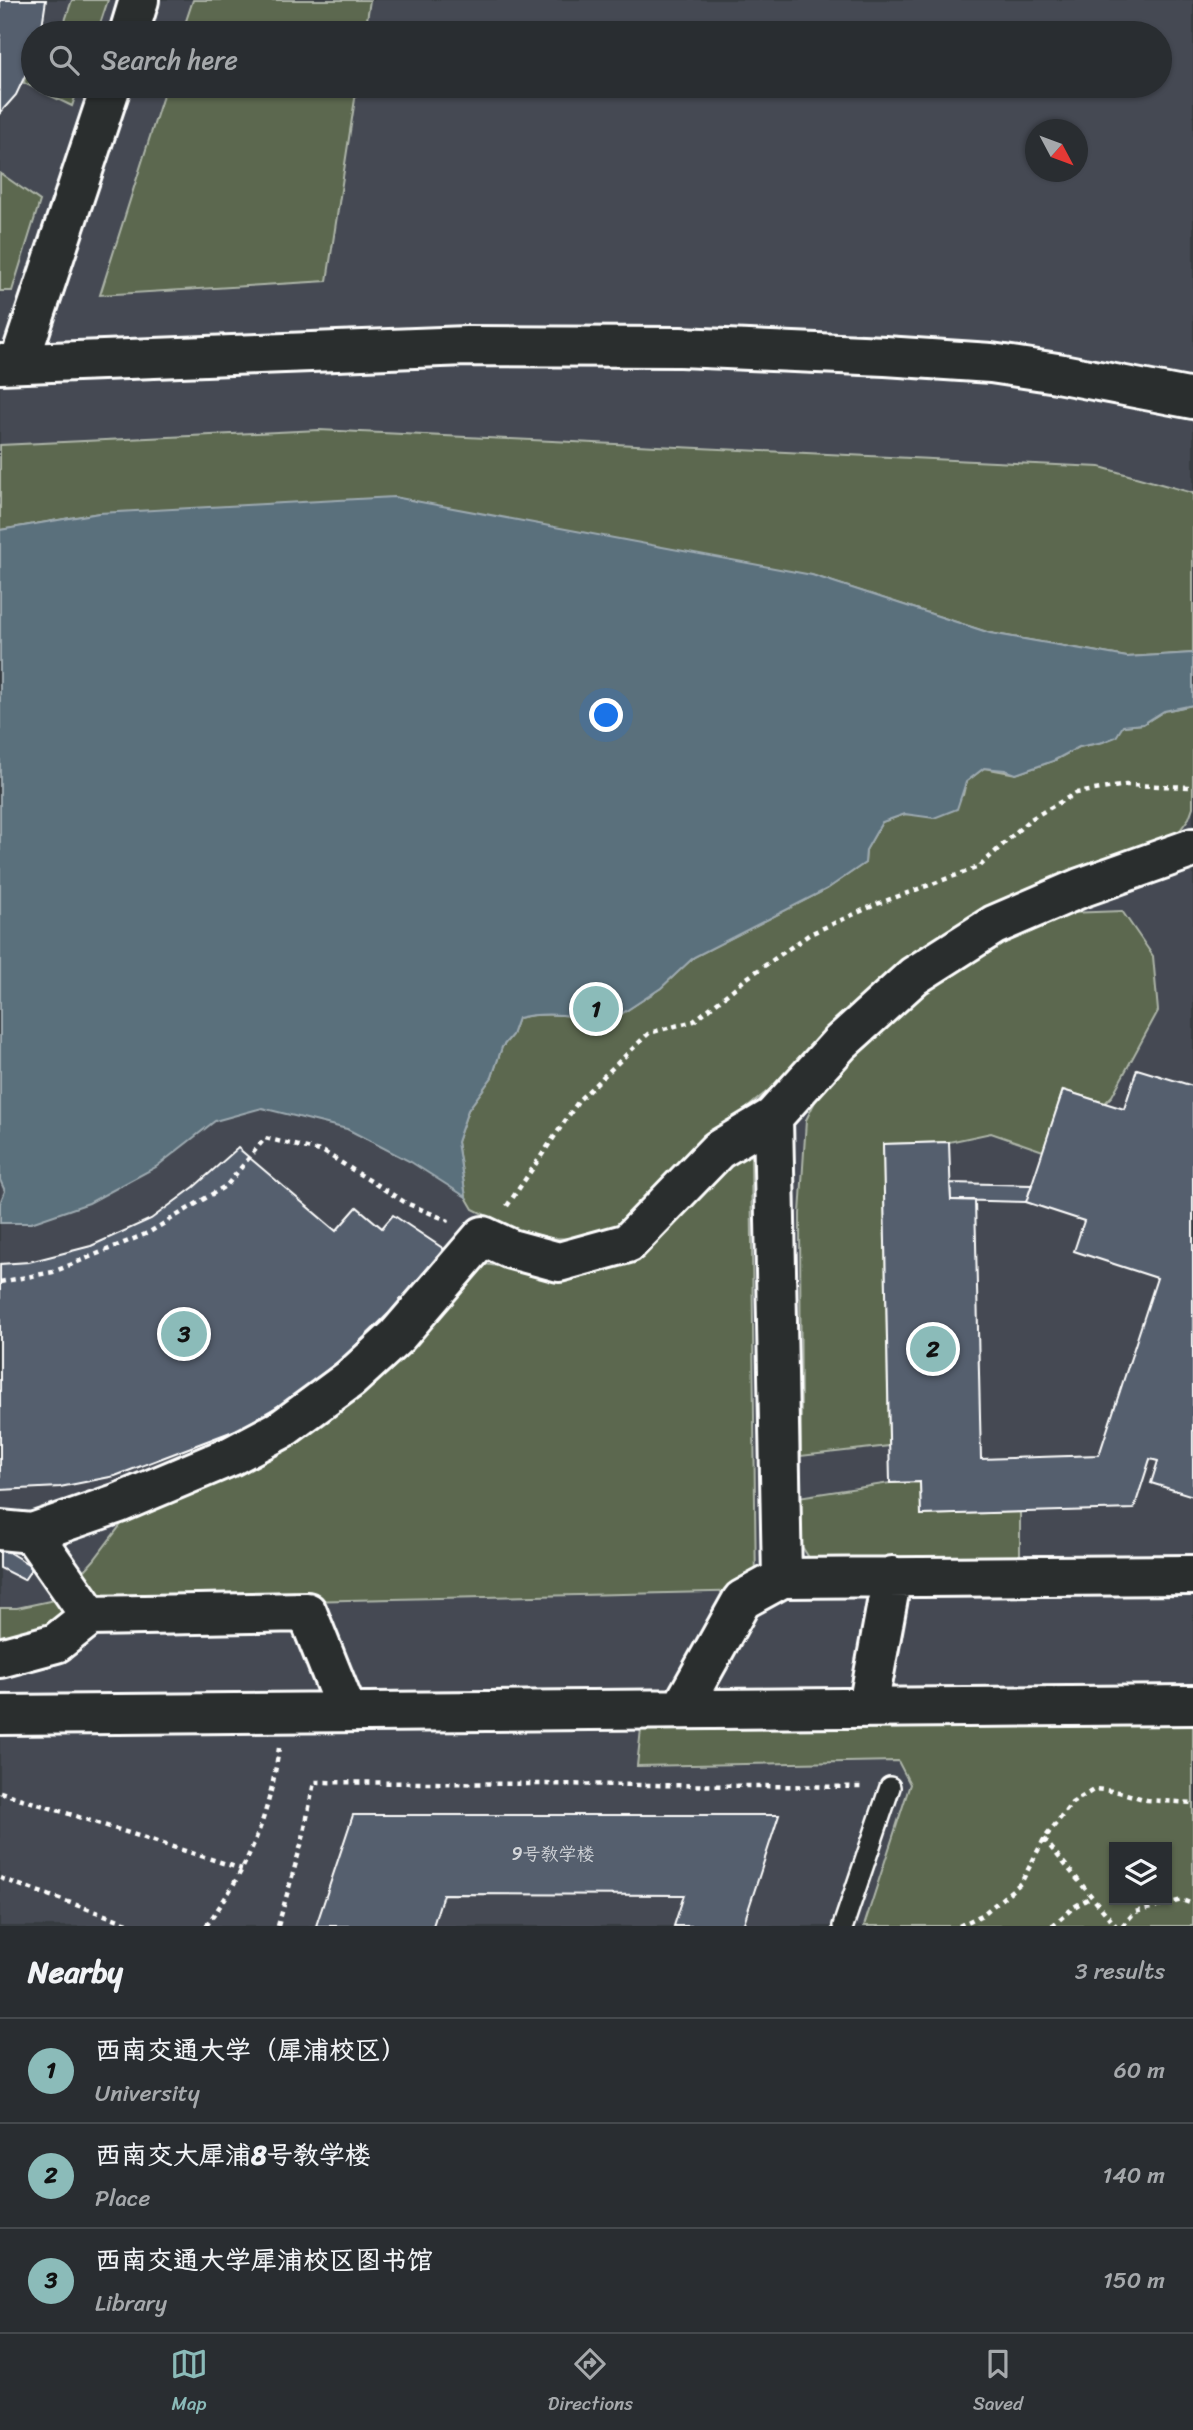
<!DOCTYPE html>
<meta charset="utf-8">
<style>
body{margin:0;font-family:Sriracha,"LXGW WenKai TC",sans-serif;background:#35393d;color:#f1f3f6}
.controls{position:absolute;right:21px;bottom:21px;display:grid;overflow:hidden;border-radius:0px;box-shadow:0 2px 5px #0004}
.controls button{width:63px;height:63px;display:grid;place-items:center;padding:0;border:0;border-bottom:2px solid #45494d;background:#292d31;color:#f1f3f6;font:35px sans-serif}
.compass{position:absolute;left:1025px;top:119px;width:63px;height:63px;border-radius:50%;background:#292d31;box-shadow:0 2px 5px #0004;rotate:131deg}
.you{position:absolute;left:607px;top:716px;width:24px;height:24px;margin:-18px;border:5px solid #fff;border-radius:50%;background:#1a73e8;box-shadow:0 0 0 10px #1a73e833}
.badge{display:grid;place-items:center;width:46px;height:46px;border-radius:50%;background:#8bbbb9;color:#111;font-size:23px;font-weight:700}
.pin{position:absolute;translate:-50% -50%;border:4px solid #fff;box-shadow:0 2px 7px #0006}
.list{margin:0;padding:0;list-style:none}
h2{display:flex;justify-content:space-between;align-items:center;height:91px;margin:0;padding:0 28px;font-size:30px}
h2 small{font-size:23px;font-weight:400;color:#a5a8ab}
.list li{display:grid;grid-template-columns:46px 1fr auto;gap:21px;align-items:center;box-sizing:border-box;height:105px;padding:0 28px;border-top:2px solid #45494d}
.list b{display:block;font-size:26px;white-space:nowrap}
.list p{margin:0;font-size:23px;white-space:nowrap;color:#a5a8ab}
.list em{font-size:23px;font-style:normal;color:#a5a8ab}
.icon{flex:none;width:38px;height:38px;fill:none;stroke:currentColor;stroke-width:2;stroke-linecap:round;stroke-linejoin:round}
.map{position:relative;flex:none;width:1193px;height:1926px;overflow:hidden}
.search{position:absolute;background:#292d31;box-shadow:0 2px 5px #0004;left:21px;right:21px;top:21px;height:77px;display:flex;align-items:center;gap:18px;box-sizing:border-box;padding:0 24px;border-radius:38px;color:#a5a8ab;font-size:26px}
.sheet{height:406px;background:#292d31}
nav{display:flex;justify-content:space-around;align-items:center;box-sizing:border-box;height:98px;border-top:2px solid #45494d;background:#292d31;font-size:19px;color:#a5a8ab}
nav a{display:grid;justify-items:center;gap:4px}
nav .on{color:#8bbbb9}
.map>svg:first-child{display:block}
.built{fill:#444a52;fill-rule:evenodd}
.green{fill:#5b6850;stroke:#adb4a8;stroke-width:2;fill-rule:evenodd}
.water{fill:#5a6f7b;stroke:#9ca9b0;stroke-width:2}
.building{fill:#545e6e;stroke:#fff;stroke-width:2}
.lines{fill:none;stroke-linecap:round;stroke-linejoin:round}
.lane-casing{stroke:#fff;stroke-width:24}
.street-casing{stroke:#fff;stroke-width:44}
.path{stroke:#fff;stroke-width:4.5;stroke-dasharray:5 5;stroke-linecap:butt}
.lane{stroke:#2a2d2e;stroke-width:19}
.street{stroke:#2a2d2e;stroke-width:38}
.labels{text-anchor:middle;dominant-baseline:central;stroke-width:6;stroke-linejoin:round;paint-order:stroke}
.number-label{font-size:18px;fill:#d4d7db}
</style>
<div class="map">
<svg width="1193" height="1926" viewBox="0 0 1193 1926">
<rect width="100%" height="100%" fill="#373c41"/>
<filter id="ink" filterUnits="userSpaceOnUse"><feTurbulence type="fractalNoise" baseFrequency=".0143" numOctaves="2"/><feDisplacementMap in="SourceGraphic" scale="14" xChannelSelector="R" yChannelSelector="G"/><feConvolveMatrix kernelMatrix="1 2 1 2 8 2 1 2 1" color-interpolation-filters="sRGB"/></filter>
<g filter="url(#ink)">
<path class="built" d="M0,0H1193V1926H0ZM33,33H1160V86H33ZM1036,130H1078V172H1036ZM1114,1847H1167V1900H1114Z"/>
<path class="green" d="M72,0H108L97,33H61Z
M193,0H370L365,33H182Z
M33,37V86H79L72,106L24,83Z
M166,86H357L327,281L100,295Z
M0,173L40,201L12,291H0Z
M319,430L1100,467L1193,493V653L1127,657L990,633L811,575L99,513L0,530V445Z
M1193,705V807L1189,818L1169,845L821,1046L703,1145L616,1229L582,1239L551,1238L516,1230L473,1209L466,1197L457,1142L468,1110L492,1077L502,1047L512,1035L518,1018C545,1011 581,1016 609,1022L661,988L694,957L827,889L865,863L866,850L882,822L905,814L919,815L963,795L966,782L984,768L1016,774L1053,761L1079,747L1103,742L1123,726L1143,724L1164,711Z
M1122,911L1153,956L1158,1011L1112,1096L1105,1103L1063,1090L1043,1151L991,1133L949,1142L883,1144L889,1446L801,1456L800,1214L806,1120L824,1083L881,1022L959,962L1068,913Z
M751,1152L756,1591L77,1606L35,1639L0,1644V1608H17L59,1599L94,1560L132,1510L217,1476L459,1278L485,1264L567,1277L611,1269L653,1245L722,1166Z
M920,1482L922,1515L1020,1512V1557L813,1564L801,1545L798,1497L890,1483Z
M642,1720H1193V1926H864L910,1784L898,1761L637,1766ZM1114,1847H1167V1900H1114Z"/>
<path class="water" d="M394,497L812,575L990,633L1127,657L1193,653V705L1164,711L1143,724L1123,726L1116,737L1103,742L1079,747L1053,761L1016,774L1005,770L984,768L966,782L957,809L934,818L905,814L882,822L866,850L865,863L827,889L694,957L661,988L609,1022C581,1016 545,1011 518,1018L512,1035L502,1047L492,1077L468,1110L457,1142L466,1197L411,1162L347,1129L262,1108L215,1121L156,1167L89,1203L31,1223H0V1203L5,1191L0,1180V530L99,513Z"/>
<path class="building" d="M0,0H46L41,33H33V59L16,95L0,113Z
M1137,1069L1193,1086V1496L1151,1483L1158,1461L1150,1459L1134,1509L921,1515L920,1482L890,1483L883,1144L949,1142L951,1200H975L981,1459L1099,1455L1157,1278L1074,1251L1084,1221L1026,1202L1063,1090L1124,1109Z
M238,1148L336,1231L357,1207L382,1228L393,1215L444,1249L389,1313L346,1355L295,1396L241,1428L115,1476L60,1487L0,1490V1264L29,1262L91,1246L151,1219L194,1187Z
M950,1183L1032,1185L1026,1202L951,1200Z
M0,1547L33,1567L24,1580L0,1568Z
M353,1815H779L743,1926H674L684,1895L443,1894L433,1926H316Z"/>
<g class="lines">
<defs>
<path id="lane" d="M843,1926L890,1787"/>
<path id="street" d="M129,33L139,0
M19,363L111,86
M0,364L467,346L680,347L885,356L991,363L1057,373L1193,399
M773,1117L782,1578
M0,1530L32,1533L119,1503L231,1456L282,1429L350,1379L397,1336L483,1236L511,1249L559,1262L628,1243L718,1150L773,1117L840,1043L914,976L994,925L1080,888L1193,848
M32,1533L90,1616
M0,1658L56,1643L90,1616L307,1612L347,1712
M868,1707L892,1576
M681,1709L742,1600L782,1578L1193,1575
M0,1715L1193,1705"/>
</defs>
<use href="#lane" class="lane-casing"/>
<use href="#street" class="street-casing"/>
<path class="path" d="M507,1206L580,1099L649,1033L694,1021L747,978L810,934L877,904L979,867L1029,820L1076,793L1126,785L1193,787
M0,1282L53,1272L148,1233L227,1185L265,1138L324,1152L406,1203L449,1221
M0,1792L242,1869
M1044,1839L1116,1926
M0,1878L136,1926
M206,1926C248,1869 269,1818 279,1748
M278,1926L303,1838L314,1782L865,1787
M959,1926L982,1915L1021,1883L1044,1839L1072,1803L1095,1789L1119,1792L1147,1800L1193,1803
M1052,1926L1074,1907L1091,1897
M1122,1926L1135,1912L1182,1900L1193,1904"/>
<use href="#lane" class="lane"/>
<use href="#street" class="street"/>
</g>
</g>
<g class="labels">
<g class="number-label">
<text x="553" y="1854">9号教学楼</text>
</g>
</g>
</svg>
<div class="controls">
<button><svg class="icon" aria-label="layers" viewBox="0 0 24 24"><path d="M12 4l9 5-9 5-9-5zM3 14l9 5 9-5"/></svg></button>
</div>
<svg class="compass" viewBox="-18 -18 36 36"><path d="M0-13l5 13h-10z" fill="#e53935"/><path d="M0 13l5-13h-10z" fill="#a5a8ab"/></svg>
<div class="you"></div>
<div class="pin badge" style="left:596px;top:1009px">1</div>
<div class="pin badge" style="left:933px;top:1349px">2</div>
<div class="pin badge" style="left:184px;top:1334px">3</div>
<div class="search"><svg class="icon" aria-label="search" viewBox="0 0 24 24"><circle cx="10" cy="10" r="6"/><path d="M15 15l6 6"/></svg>Search here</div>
</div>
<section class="sheet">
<h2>Nearby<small>3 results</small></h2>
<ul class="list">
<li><span class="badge">1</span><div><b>西南交通大学（犀浦校区）</b><p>University</p></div><em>60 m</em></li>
<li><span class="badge">2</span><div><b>西南交大犀浦8号教学楼</b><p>Place</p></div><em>140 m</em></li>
<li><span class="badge">3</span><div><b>西南交通大学犀浦校区图书馆</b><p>Library</p></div><em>150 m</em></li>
</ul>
</section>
<nav>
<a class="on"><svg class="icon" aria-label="map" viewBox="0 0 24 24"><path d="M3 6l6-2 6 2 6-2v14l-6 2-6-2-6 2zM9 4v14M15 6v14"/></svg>Map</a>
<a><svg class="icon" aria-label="directions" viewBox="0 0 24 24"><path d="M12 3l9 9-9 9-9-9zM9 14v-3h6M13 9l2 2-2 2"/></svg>Directions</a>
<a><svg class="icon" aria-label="saved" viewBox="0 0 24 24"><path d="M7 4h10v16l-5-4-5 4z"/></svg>Saved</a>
</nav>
